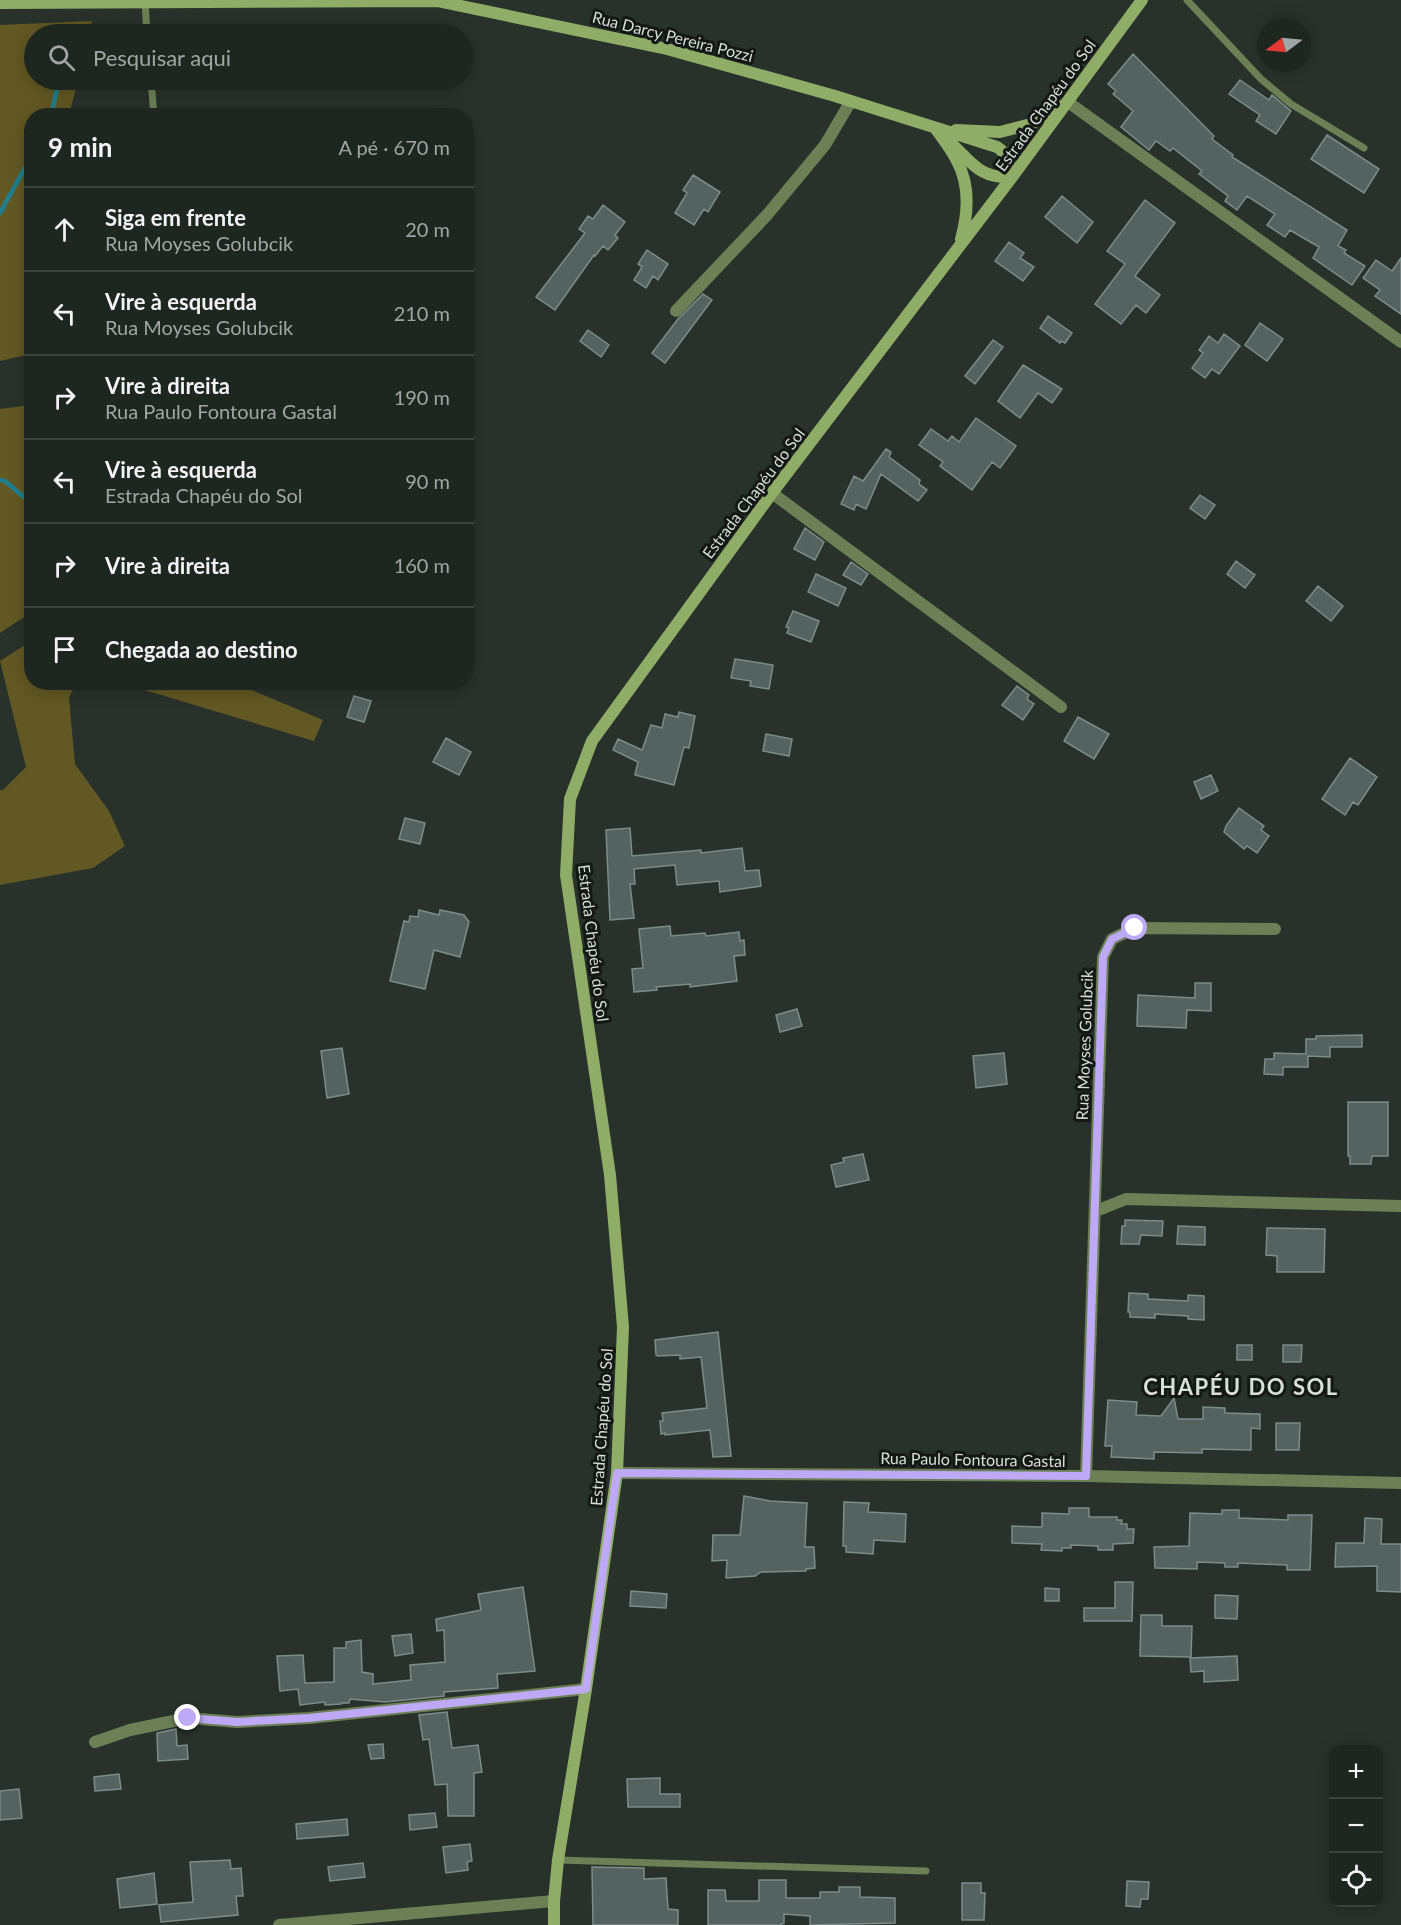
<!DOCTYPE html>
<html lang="pt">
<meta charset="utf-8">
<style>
body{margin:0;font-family:Lato,sans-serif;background:#2b322d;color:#f1f3f6}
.controls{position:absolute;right:18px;bottom:18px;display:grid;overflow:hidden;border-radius:12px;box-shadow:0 3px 15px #0003}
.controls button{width:54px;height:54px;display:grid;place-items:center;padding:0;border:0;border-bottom:2px solid #3c433e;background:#1e2620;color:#f1f3f6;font:30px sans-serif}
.compass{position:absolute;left:1257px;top:18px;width:54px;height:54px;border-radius:50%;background:#1e2620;box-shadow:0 3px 15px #0003;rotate:254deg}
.stop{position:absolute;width:18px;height:18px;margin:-14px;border:4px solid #bda9f5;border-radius:50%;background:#fff}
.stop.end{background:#bda9f5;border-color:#fff;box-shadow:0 2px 6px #0008}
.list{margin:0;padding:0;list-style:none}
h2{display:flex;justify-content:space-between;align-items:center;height:78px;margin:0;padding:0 24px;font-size:26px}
h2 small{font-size:20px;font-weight:400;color:#a1a5a5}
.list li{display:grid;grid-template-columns:39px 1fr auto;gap:18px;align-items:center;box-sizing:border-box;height:84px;padding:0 24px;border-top:2px solid #3c433e}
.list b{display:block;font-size:22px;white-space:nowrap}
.list p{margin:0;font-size:20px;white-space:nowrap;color:#a1a5a5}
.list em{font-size:20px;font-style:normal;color:#a1a5a5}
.icon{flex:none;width:33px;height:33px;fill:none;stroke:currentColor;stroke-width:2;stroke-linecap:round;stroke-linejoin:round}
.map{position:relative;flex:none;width:1401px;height:1925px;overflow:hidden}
.search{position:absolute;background:#1e2620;box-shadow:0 3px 15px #0003;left:24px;top:24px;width:450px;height:66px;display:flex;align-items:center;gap:15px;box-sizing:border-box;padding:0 21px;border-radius:33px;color:#a1a5a5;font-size:22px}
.panel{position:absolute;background:#1e2620;box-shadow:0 3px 15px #0003;left:24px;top:108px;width:450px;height:582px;border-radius:24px}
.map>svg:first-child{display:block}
.green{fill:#625823}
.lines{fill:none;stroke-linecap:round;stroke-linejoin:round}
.stream{stroke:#1d7f8f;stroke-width:4.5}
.building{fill:#556360;stroke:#7d8b89;stroke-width:1.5}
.service{stroke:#6d8055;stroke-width:7}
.minor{stroke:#6d8055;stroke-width:12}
.secondary{stroke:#8fad67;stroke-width:12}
.route{stroke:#bda9f5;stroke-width:8}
.labels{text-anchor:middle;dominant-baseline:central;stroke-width:6;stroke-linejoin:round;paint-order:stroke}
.street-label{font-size:16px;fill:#d8deda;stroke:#141815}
.district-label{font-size:22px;font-weight:bold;letter-spacing:1.5px;fill:#d8deda;stroke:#141815}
</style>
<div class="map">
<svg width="1401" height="1925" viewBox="0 0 1401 1925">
<rect width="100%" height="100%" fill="#28322b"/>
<path class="green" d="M92,21L89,34H34V80H78L69,115L32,116L31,354L0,361V25Z
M31,405V615H27L0,633V409Z
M31,641L32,682L76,683L69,698L75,764L109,811L125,846L93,868L0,885V790H3L26,767L0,661Z
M106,683H235L323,720L314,741L138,688Z"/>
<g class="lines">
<path class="stream" d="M51,116L59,80
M0,213L32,155
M0,480L5,481L32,504"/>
</g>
<path class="building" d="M1133,54L1214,136L1212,139L1233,155L1232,157L1347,230L1338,246L1346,250L1344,253L1365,266L1352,285L1313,258L1319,247L1290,230L1285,237L1267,225L1275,214L1247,196L1237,210L1225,201L1228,196L1199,174L1202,171L1173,148L1170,151L1156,141L1149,150L1121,127L1133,111L1113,94L1116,91L1108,84Z
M1240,80L1269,100L1272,95L1291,111L1276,134L1256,121L1260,115L1229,94Z
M1327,135L1379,169L1364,193L1311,159Z
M693,175L720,192L708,212L704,209L694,225L675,213L687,193L683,190Z
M1062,196L1093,222L1077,243L1045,217Z
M1145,200L1175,223L1135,276L1160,295L1146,313L1136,305L1121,324L1095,304L1125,264L1107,251Z
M603,205L625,222L615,235L618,238L608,250L603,246L595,256L594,255L555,310L536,297L585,233L579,229L588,216L593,219Z
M1009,242L1024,253L1020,258L1034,267L1023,281L995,261Z
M647,250L668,264L658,280L653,276L646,288L634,280L642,267L638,264Z
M1401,258V314L1375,296L1380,290L1363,278L1376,260L1392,271Z
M703,294L712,300L665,363L652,353L678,319Z
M1048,316L1072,333L1065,343L1061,341L1060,343L1040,328Z
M1260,323L1283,339L1267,361L1245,345Z
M588,330L609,345L601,357L580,341Z
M1224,334L1240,346L1219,374L1212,369L1205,378L1192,368L1203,353L1199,350L1209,336L1218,343Z
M993,340L1003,347L975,384L965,376Z
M1023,365L1062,389L1052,403L1038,393L1020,418L998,401Z
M976,418L1016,446L1000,468L992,462L972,490L940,466L943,462L919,445L931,429L948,441L952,436L959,442Z
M886,449L891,452L889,457L920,480L919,484L927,490L918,501L881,474L866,509L856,504L854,510L841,504L854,476L863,481Z
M1200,495L1215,505L1205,519L1190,508Z
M805,528L824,542L815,560L794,549Z
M1236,561L1255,575L1245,588L1227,574Z
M851,562L868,574L861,585L843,575Z
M816,574L846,588L838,606L808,592Z
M1318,586L1343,606L1331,621L1306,601Z
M793,611L819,621L811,642L787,633L789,628L786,627Z
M735,659L773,665L769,689L750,686L751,681L731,678Z
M1017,686L1029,695L1027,699L1034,704L1023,720L1002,705Z
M354,696L371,701L364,722L347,717Z
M679,712L695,716L689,748L684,747L674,785L635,775L638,762L613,750L618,739L642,750L651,725L662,728L665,714L678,717Z
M1078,717L1109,734L1094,759L1064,741Z
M766,734L792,739L789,756L763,751Z
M446,738L471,752L459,775L433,762Z
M1350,758L1377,777L1358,805L1353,802L1345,815L1322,799Z
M1211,775L1218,791L1201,799L1194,782Z
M1239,808L1264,826L1261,830L1269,836L1257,853L1247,846L1244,849L1224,832L1226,826Z
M405,818L425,823L420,844L399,839Z
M630,828L632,856L701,850V853L742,848L745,871L759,870L761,886L720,892L719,881L677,885L675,865L634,869L635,884H630L634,918L610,920L606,830Z
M419,910L439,915L440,910L464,915L469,922L460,957L434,950L425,989L390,981L404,921L409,922L410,916L418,917Z
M670,926L671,936L705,933L706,936L739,932L740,941L744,940L745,955L734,956L737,981L690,987V984L656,987L657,990L634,992L632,969L643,968L639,929Z
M1195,983H1211V1011L1187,1010L1186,1028L1137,1026L1138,995L1195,998Z
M797,1009L802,1026L780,1032L776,1015Z
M1362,1035V1047H1330V1057L1308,1056V1067H1283V1075L1264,1074L1265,1059H1274V1053L1306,1054V1039H1316V1036Z
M342,1048L349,1094L327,1098L321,1051Z
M1004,1053L1007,1084L976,1088L973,1056Z
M1348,1102H1388V1156H1372L1371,1164H1350V1156H1348Z
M863,1154L869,1180L836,1187L831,1165L844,1162L843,1158Z
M1125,1220L1163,1221L1162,1236L1141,1235L1139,1244H1121L1122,1226H1125Z
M1178,1226L1205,1227V1245L1177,1244Z
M1267,1228L1325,1229L1324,1272H1277V1256L1266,1255Z
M1129,1293L1148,1294V1299L1188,1301V1295L1204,1296V1320L1188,1319V1316L1155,1314V1318L1130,1317V1312H1128Z
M718,1332L731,1456L713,1457L710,1430L665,1435V1433L661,1434L660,1421H663L662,1413L707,1408L701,1357L680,1359V1355L658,1356L656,1355L655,1340Z
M1237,1345H1252V1360H1237Z
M1283,1345H1302L1301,1362H1283Z
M1174,1398L1178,1419H1203V1407L1225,1408V1413L1260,1414V1429L1251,1428V1450L1202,1449V1453L1154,1452V1459L1111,1457L1112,1446H1105L1108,1400L1137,1402L1136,1415L1161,1416Z
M1276,1423H1300L1299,1450H1276Z
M744,1496L770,1501L807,1503L805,1547H814L815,1568L806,1569V1571L761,1572L755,1576L726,1578L727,1560L712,1561L713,1535H740Z
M844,1502L869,1503L868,1512L906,1514L905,1542L874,1540L873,1554L846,1552V1546H843Z
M1069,1508H1089V1517H1117V1520H1122L1121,1524H1127V1529H1134L1133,1543L1113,1544V1550H1098V1546L1071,1545V1548H1062V1551L1041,1550L1042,1544L1012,1543V1526L1042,1527V1513L1069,1514Z
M1222,1510H1239V1518L1288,1520V1515H1312L1310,1570H1287V1565L1238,1563V1567H1225V1563L1197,1562V1569L1155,1568L1154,1547L1189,1546L1190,1513L1222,1514Z
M1365,1518L1382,1519L1381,1544H1401V1592L1377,1591V1566L1335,1567L1336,1543H1364Z
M1115,1582H1133L1132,1621H1084V1608H1115Z
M523,1587L535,1671L497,1674L498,1688L444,1692V1696L385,1702L350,1699L349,1703H341V1704L325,1705V1702L300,1705L298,1689L280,1691L277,1656L303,1655L305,1683L334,1682V1648H346V1642L361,1640L362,1672L373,1674V1684L411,1680L410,1665L445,1662L444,1630L437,1631L436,1619L481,1610L478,1594Z
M1045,1588L1059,1589V1601H1045Z
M631,1591L667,1594L666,1608L630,1606Z
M1215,1595L1238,1596L1237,1619L1215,1618Z
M1141,1615H1162V1626H1192L1191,1657L1140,1656Z
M411,1634L413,1653L395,1656L392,1636Z
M1237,1656L1238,1680L1204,1682V1671L1191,1672L1190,1658Z
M447,1712L452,1748L478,1745L482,1772L474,1773V1816H448L447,1784L435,1785L429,1739L423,1740L419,1715Z
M176,1729L177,1746L187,1745L188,1759L158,1761L157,1733Z
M383,1744L384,1758L371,1759L368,1745Z
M119,1774L121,1789L95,1791L94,1777Z
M660,1778V1794H680V1807H628L627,1779Z
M19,1789L22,1818L0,1820V1791Z
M435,1813L437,1827L410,1830L409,1815Z
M347,1819L348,1835L297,1839L296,1824Z
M470,1844L472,1861L467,1862L468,1870L446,1873L443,1847Z
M230,1860L231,1869L241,1868L243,1896H236L238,1915L161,1922L159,1905L193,1902L190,1862Z
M363,1863L365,1877L330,1881L328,1867Z
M592,1867L644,1868V1879L666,1878L668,1909L678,1910V1925H593Z
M154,1873L157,1904L120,1908L117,1879Z
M759,1880H786V1898H820V1892H839V1887H860V1897L895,1898V1923L810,1925V1916L784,1914V1923L780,1925H708V1890H725L726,1901H759Z
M1127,1881L1149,1882L1148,1899H1141L1140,1907L1126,1906Z
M962,1883H981V1893H985L984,1920H962Z"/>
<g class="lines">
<path class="service" d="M1187,0L1261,79L1291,104L1364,148
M145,2L147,34
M151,80L154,116
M558,1860L926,1871"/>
<path class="minor" d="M1068,102L1401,342
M676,311L767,215L825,145L851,101
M772,493L1061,707
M1096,1211L1126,1199L1401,1206
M617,1473L1086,1476L1401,1483
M1086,1476L1103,957L1112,939L1135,928L1275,929
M95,1742L130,1730L188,1718L237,1722L309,1718L586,1689
M279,1925L554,1901"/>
<path class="secondary" d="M0,3L437,1L667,49L835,96L997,147C1009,155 1010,163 1012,177
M936,129C943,139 952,150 957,161C970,185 968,214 961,239
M956,130L1000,132L1031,124L1062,106
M952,144C973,164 981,179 1012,177
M554,1925V1901L558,1860L586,1689L617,1473L623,1327L610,1175L566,875L570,799L592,741L772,493L1012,177L1142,0"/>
</g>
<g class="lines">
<path class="route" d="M188,1718L237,1722L309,1718L586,1689L617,1473L1086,1476L1103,957L1112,939L1135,928"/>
</g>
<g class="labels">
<g class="street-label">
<text transform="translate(673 36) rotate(14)">Rua Darcy Pereira Pozzi</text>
<text transform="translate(1045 105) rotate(-54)">Estrada Chapéu do Sol</text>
<text transform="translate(753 493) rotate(-53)">Estrada Chapéu do Sol</text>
<text transform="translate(594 943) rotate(83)">Estrada Chapéu do Sol</text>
<text transform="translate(1084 1045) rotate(-88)">Rua Moyses Golubcik</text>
<text transform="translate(601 1427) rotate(-86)">Estrada Chapéu do Sol</text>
<text transform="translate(973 1459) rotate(1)">Rua Paulo Fontoura Gastal</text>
</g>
<g class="district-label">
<text x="1241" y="1386">CHAPÉU DO SOL</text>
</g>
</g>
</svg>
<div class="controls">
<button>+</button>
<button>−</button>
<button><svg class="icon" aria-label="locate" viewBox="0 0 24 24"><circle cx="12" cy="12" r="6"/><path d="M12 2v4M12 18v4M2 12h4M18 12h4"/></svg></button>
</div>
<svg class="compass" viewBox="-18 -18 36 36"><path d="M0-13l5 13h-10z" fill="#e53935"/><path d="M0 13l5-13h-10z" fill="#a1a5a5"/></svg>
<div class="stop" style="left:1135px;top:928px"></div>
<div class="stop end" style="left:188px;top:1718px"></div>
<div class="search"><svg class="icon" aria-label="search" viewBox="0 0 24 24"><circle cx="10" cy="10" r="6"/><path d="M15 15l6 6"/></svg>Pesquisar aqui</div>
<section class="panel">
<h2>9 min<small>A pé · 670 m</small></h2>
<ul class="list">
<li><svg class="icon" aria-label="ahead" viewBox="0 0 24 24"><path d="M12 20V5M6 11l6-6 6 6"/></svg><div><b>Siga em frente</b><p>Rua Moyses Golubcik</p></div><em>20 m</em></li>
<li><svg class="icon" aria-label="left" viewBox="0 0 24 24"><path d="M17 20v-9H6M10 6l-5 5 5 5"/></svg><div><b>Vire à esquerda</b><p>Rua Moyses Golubcik</p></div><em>210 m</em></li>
<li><svg class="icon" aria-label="right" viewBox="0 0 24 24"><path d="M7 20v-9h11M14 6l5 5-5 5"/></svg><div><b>Vire à direita</b><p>Rua Paulo Fontoura Gastal</p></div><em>190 m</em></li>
<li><svg class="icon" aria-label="left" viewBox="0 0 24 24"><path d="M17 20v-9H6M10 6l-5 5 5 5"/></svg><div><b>Vire à esquerda</b><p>Estrada Chapéu do Sol</p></div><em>90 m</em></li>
<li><svg class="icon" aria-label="right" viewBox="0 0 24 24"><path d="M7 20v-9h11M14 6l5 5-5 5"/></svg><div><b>Vire à direita</b></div><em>160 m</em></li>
<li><svg class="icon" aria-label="arrive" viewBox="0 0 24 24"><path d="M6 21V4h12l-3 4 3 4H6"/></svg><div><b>Chegada ao destino</b></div></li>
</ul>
</section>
</div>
